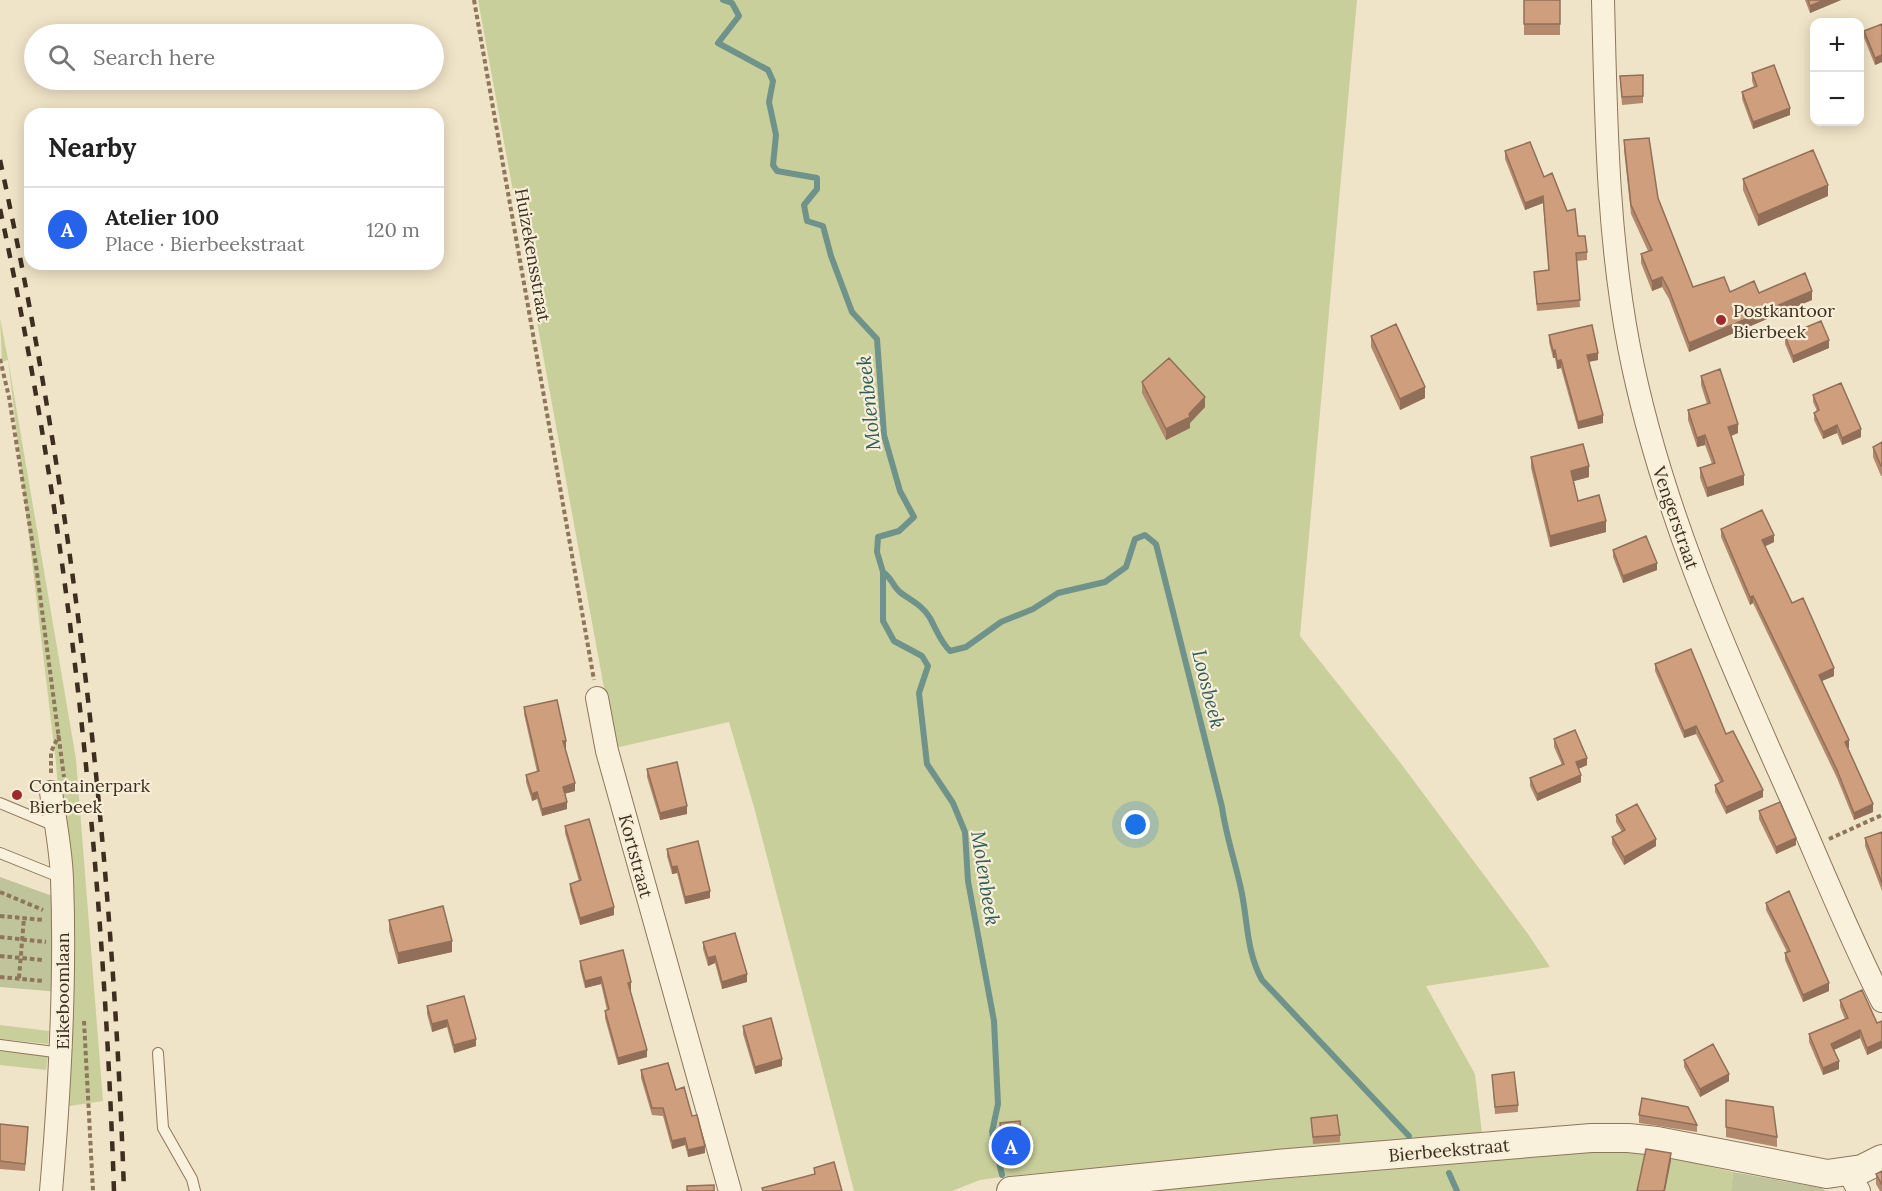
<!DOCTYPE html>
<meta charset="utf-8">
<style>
body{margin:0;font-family:Lora,serif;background:#f2f2f2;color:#222}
.controls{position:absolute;right:18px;top:18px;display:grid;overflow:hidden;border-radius:12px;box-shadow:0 3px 15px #0003}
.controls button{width:54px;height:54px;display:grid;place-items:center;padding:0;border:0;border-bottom:2px solid #e0e0e0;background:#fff;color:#222;font:30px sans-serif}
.you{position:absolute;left:1136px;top:825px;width:21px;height:21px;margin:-15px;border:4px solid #fff;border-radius:50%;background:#1a73e8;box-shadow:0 0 0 9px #1a73e833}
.badge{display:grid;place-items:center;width:39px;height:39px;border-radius:50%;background:#2563eb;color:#fff;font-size:20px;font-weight:700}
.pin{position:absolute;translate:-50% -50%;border:3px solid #fff;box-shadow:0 2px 6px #0006}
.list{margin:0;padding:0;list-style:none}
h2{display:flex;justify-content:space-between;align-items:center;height:78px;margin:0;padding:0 24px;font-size:26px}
h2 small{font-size:20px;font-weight:400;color:#767676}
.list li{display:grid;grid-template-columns:39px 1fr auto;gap:18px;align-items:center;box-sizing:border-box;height:84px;padding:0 24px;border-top:2px solid #e0e0e0}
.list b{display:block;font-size:22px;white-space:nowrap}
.list p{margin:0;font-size:20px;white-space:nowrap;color:#767676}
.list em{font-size:20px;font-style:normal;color:#767676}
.icon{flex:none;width:33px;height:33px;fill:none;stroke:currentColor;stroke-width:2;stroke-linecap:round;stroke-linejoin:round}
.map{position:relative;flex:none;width:1882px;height:1191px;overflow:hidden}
.search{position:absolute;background:#fff;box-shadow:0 3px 15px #0003;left:24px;top:24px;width:420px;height:66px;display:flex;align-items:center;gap:15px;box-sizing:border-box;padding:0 21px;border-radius:33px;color:#767676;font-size:22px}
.panel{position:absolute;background:#fff;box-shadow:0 3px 15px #0003;left:24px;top:108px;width:420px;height:162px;border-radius:18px}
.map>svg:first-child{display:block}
.green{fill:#c9cf9b}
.cemetery{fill:#bfc49a}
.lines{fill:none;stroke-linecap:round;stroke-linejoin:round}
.stream{stroke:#6f938a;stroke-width:6}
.service-casing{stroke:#8d765c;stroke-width:12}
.minor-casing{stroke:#8d765c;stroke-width:24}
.tertiary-casing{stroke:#8d765c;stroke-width:30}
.path{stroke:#8d765c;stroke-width:4;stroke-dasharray:4.5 3;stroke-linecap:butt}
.service{stroke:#faf1dc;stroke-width:10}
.minor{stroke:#faf1dc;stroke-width:22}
.tertiary{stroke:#faf1dc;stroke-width:28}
.rail{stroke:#3d2e20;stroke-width:4.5;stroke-dasharray:10 10;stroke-linecap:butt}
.wall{fill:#b2896c}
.shaded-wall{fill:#916f58}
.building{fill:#cf9f7d;stroke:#916f58;stroke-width:1.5}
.poi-dot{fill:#9e2a2b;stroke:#f7eed8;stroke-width:2}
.labels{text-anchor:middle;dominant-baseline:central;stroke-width:4.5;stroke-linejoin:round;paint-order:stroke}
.street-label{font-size:18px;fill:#3d2e20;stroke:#f7eed8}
.poi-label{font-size:18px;fill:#3d2e20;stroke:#f7eed8;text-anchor:start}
.water-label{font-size:20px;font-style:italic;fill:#2f5d5a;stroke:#f7eed8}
</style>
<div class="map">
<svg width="1882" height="1191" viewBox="0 0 1882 1191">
<rect width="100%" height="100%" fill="#f0e4c8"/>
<path class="green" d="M478,0H1357L1300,636L1399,761L1528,934L1550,967L1426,986L1475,1074L1482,1133L1008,1176L980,1180L952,1191H854L754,807L729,722L615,748Z
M0,318L8,359L76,759L103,1101L63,1107L65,879L56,763L8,360L2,362Z
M0,1025L49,1031L48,1044L0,1039Z
M0,1051L48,1056L46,1070L0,1065Z
M1627,1148L1733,1172L1731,1191H1138Z"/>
<path class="cemetery" d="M0,877L55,897L60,992L0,987Z
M1733,1172L1821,1188L1826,1191H1731Z"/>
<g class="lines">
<path class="stream" d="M723,0L732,3L739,16L718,43L768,70L773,81L769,102L776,135L773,165L777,171L817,178V189L804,205L807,221L823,226L831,256L852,312L877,339L884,435L900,491L914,517L899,531L878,537L877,552L883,572V621L894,641L922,656L928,666L919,693L927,764L953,803L965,832L968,881L994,1021L998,1104L992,1132L1002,1175
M883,572C892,578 893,587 901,593C912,601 923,606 930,618C937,631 940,641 950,651L966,647L1001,622L1033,609L1058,593L1105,582L1126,567L1135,539L1145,535L1156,544L1222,807C1226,836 1235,861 1241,889C1248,921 1246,951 1262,980L1409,1136
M1449,1173L1457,1191"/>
<defs>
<path id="service" d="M0,803L55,826
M0,853L62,878
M0,1045L62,1053
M158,1053L163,1128L192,1179L195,1191"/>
<path id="minor" d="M1603,0C1606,116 1607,233 1629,347C1659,502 1723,646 1787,789C1818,859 1847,932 1882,1001
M597,698L607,751L730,1191
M51,792C55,821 61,849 62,879C66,983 60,1087 51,1191
M1849,1173L1859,1191"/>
<path id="tertiary" d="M1011,1191L1277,1164L1591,1138H1628L1657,1141L1827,1174L1862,1169L1882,1159"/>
</defs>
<use href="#service" class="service-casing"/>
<use href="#minor" class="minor-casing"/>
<use href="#tertiary" class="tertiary-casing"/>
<path class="path" d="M474,0L594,680
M0,359L9,397L36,565L64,777
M51,773V752L59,735
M1829,839L1882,815
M0,892L43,910
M0,916L44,920
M0,937L46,942
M0,956L43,960
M0,977L44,981
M19,978L24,918
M84,1021L93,1191"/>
<use href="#service" class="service"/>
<use href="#minor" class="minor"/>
<use href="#tertiary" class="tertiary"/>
<path class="rail" d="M0,160C73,498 112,845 124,1191
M0,209C69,529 103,864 114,1191"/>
</g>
<path class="wall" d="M1560,0V35H1524V24Z
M1805,0H1841L1810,13Z
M1882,24V62L1875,65L1864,38V31Z
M1752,73L1790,115L1753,129L1742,99V92L1754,87L1752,81Z
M1643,75V103L1622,105L1620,76Z
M1624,140L1658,198L1693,287L1730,292L1759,293L1812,300L1689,352L1669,299L1662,287L1652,291L1641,263V254L1648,251L1631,214L1624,150Z
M1505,151L1544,177L1567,211L1578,236L1587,252V260L1577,261L1580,307L1537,311L1534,272L1549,270L1543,203L1525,210L1505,159Z
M1743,179L1828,196L1758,226L1743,190Z
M1549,335L1598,360L1589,362L1603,423L1578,429L1561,368L1557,369L1555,358H1553L1549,342Z
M1371,336L1425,398L1400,410L1371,347Z
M1785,336L1829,348L1793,363L1785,344Z
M1701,376L1738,433L1731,436L1744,485L1707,497L1700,478V468L1712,464L1705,445L1697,447L1688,420V410L1707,404L1701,385Z
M1142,382L1205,407L1190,423V428L1166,440L1142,393Z
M1813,395L1861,437L1842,445L1837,433L1823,439L1814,420V413L1817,411L1813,402Z
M1882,442V476H1881L1873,457V447Z
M1531,457L1589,477L1573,481L1578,501L1606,532L1550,547L1531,468Z
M1721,529L1774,542L1765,546L1792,603L1834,676L1822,681L1849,748H1847L1873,812L1854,820L1837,778L1753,603L1750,605L1721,537Z
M1613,550L1657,570L1623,583L1613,557Z
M1655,664L1726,734L1763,797L1726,814L1715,792V785L1720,782L1696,734L1684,738L1655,671Z
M524,707L566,748H565L575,791L564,794L567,809L542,816L537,799L532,801L526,782V775L537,772L524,714Z
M1554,739L1587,765L1578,769L1581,782L1537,801L1530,786V778L1562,765L1554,747Z
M647,769L687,814L660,820L647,777Z
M1759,811L1796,845L1776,854L1759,819Z
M1616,815L1656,846L1624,865L1612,844V837L1622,832L1616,822Z
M565,826L614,915L580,925L570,891V884L579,881L565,833Z
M1882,832V891L1865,846V838Z
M667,849L710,898L685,904L677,873L672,874L667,856Z
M1766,903L1829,991L1803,1002L1785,960V953L1787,952L1766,910Z
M389,920L452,952L398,964L389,931Z
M703,942L747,982L722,989L715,963L708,966L703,949Z
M580,961L631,990H630L647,1057L618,1065L605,1018V1011L607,1010L601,984L585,988L580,968Z
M464,996L476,1046L454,1053L447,1027L432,1032L427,1014V1006Z
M1840,1000L1877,1023L1882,1021V1048L1867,1055L1860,1038L1834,1050L1839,1069L1823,1075L1809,1042V1034L1845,1019L1840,1007Z
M743,1026L782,1066L755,1074L743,1034Z
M1684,1060L1729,1081L1700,1097L1684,1067Z
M641,1070L676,1090L692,1116L705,1153L688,1157L685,1145L672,1149L663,1116L652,1115L641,1078Z
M1492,1075L1518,1105V1112L1495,1114Z
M1726,1100L1777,1137V1147L1726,1137Z
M1639,1115L1697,1125V1132L1639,1123Z
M1311,1118L1340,1135V1142L1313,1144Z
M1000,1123L1023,1154V1162L1003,1163Z
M0,1124L28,1134L25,1171L0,1169Z
M1882,1171V1191H1880L1876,1184V1174Z"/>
<path class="shaded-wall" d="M1824,0H1841L1810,13V6Z
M1882,55V62L1875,65V58Z
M1790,108V115L1753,129V122Z
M1828,185V196L1758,226V215Z
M1543,196V203L1525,210V203Z
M1662,277V287L1652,291V281Z
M1812,291V300L1689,352V343Z
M1829,340V348L1793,363V356Z
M1555,350V358H1553V351Z
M1598,353V360L1587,362V355Z
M1561,360V368L1557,369V361Z
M1425,387V398L1400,410V399Z
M1205,397V407L1190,423V428L1166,440V429L1189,414Z
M1603,415V423L1578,429V422Z
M1738,424V433L1728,437V427Z
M1837,425V433L1823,439V432Z
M1861,429V437L1842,445V438Z
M1705,435V445L1697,447V438Z
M1589,466V477L1571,482V471Z
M1744,475V485L1707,497V488Z
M1606,521V532L1550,547V536Z
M1774,535V542L1762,548V540Z
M1657,563V570L1623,583V576Z
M1753,596V603L1750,605V597Z
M1834,668V676L1819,682V675Z
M1696,726V734L1684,738V731Z
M1849,740V748L1845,750V742Z
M563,741H566V748L563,749Z
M1587,758V765L1576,770V762Z
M1581,775V782L1537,801V794Z
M575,783V791L563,794V787Z
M1763,790V797L1726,814V807Z
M537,792V799L532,801V794Z
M567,802V809L542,816V809Z
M1873,804V812L1854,820V813Z
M687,806V814L660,820V813Z
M1796,838V845L1776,854V847Z
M1656,839V846L1624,865V857Z
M677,866V873L672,874V867Z
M710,891V898L685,904V897Z
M614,907V915L580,925V918Z
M452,941V952L398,964V953Z
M715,956V963L708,966V958Z
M747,974V982L722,989V982Z
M601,977V984L585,988V981Z
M631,982V990H628V983Z
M1829,983V991L1803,1002V995Z
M447,1020V1027L432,1032V1024Z
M1860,1030V1038L1831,1051V1044Z
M476,1039V1046L454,1053V1045Z
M1882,1041V1048L1867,1055V1048Z
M647,1050V1057L618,1065V1058Z
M782,1059V1066L755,1074V1067Z
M1839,1061V1069L1823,1075V1068Z
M1729,1074V1081L1700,1097V1089Z
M685,1138V1145L672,1149V1141Z
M705,1146V1153L688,1157V1150Z
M1671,1153V1161L1665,1191H1664Z"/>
<path class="building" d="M1524,0H1560V24H1524Z
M1808,0H1824L1810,6Z
M1882,24V55L1875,58L1864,31Z
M1774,65L1790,108L1753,122L1742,92L1757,86L1752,73Z
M1643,75V96L1622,97L1620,76Z
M1649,138L1658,198L1693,287L1724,277L1730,292L1754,281L1759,293L1805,273L1812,291L1689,343L1669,290L1662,277L1652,281L1641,254L1652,250L1631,205L1624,140Z
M1530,142L1544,177L1552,173L1567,211L1575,209L1578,236H1585L1587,252L1576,253L1580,300L1537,304L1534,272L1549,270L1543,196L1525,203L1505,151Z
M1813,150L1828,185L1758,215L1743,179Z
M1821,321L1829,340L1793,356L1785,336Z
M1396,324L1425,387L1400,399L1371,336Z
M1592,325L1598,353L1587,355L1603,415L1578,422L1561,360L1557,361L1555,350L1553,351L1549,335Z
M1169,358L1205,397L1189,414L1190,417L1166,429L1142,382Z
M1720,369L1738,424L1728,427L1744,475L1707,488L1700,468L1715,463L1705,435L1697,438L1688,410L1710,403L1701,376Z
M1841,383L1861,429L1842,438L1837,425L1823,432L1814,413L1819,410L1813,395Z
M1882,442V465L1881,466L1873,447Z
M1583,444L1589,466L1571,471L1578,501L1599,495L1606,521L1550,536L1531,457Z
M1762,510L1774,535L1762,540L1792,603L1803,598L1834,668L1819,675L1849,740L1845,742L1873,804L1854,813L1837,770L1753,596L1750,597L1721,529Z
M1646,536L1657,563L1623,576L1613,550Z
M1691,649L1726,734L1733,731L1763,790L1726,807L1715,785L1723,781L1696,726L1684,731L1655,664Z
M557,700L566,741H563L575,783L563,787L567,802L542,809L537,792L532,794L526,775L539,771L524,707Z
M1575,730L1587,758L1576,762L1581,775L1537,794L1530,778L1564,764L1554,739Z
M677,762L687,806L660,813L647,769Z
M1780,802L1796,838L1776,847L1759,811Z
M1637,804L1656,839L1624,857L1612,837L1625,830L1616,815Z
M589,819L614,907L580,918L570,884L581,880L565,826Z
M1882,832V883L1865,838Z
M698,841L710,891L685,897L677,866L672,867L667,849Z
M1789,891L1829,983L1803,995L1785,953L1790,951L1766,903Z
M443,906L452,941L398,953L389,920Z
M735,933L747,974L722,982L715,956L708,958L703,942Z
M623,950L631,982L628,983L647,1050L618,1058L605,1011L609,1009L601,977L585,981L580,961Z
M1862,990L1877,1023L1882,1021V1041L1867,1048L1860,1030L1831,1044L1839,1061L1823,1068L1809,1034L1848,1018L1840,1000Z
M464,996L476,1039L454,1045L447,1020L432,1024L427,1006Z
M771,1018L782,1059L755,1067L743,1026Z
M1713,1044L1729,1074L1700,1089L1684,1060Z
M668,1063L676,1090L684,1087L692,1116L697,1115L705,1146L688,1150L685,1138L672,1141L663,1108H652L641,1070Z
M1514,1072L1518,1105L1495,1107L1492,1075Z
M1642,1098L1688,1107L1697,1125L1639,1115Z
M1726,1100L1773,1107L1777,1137L1726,1127Z
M1337,1115L1340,1135L1313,1137L1311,1118Z
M1020,1121L1023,1154L1003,1156L1000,1123Z
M0,1124L28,1127L25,1164L0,1161Z
M1646,1149L1671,1153L1664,1191H1637Z
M834,1162L842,1191H763L762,1188L815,1174L814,1168Z
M1882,1171V1185L1876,1174Z
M714,1185V1191H687V1186Z"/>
<g class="poi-dot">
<circle cx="1721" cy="320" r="6"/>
<circle cx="17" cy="795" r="6"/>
</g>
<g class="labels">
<g class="street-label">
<text transform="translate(533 255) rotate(80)">Huizekensstraat</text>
<text transform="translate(1676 518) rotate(71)">Vengerstraat</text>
<text transform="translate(636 856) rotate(75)">Kortstraat</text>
<text transform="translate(62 991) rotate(-90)">Eikeboomlaan</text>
<text transform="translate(1449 1150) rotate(-5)">Bierbeekstraat</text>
</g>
<g class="poi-label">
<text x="1733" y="310">Postkantoor<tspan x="1733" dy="21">Bierbeek</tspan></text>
<text x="29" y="785">Containerpark<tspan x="29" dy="21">Bierbeek</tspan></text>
</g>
<g class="water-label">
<text transform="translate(868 403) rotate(-96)">Molenbeek</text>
<text transform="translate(1209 689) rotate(76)">Loosbeek</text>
<text transform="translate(986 878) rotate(81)">Molenbeek</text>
</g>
</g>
</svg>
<div class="controls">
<button>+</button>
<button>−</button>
</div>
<div class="you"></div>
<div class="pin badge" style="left:1011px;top:1146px">A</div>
<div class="search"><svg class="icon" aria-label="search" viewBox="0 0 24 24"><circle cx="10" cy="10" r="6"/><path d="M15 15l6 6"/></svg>Search here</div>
<section class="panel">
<h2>Nearby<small></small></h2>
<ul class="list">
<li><span class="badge">A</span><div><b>Atelier 100</b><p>Place · Bierbeekstraat</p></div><em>120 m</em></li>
</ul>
</section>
</div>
